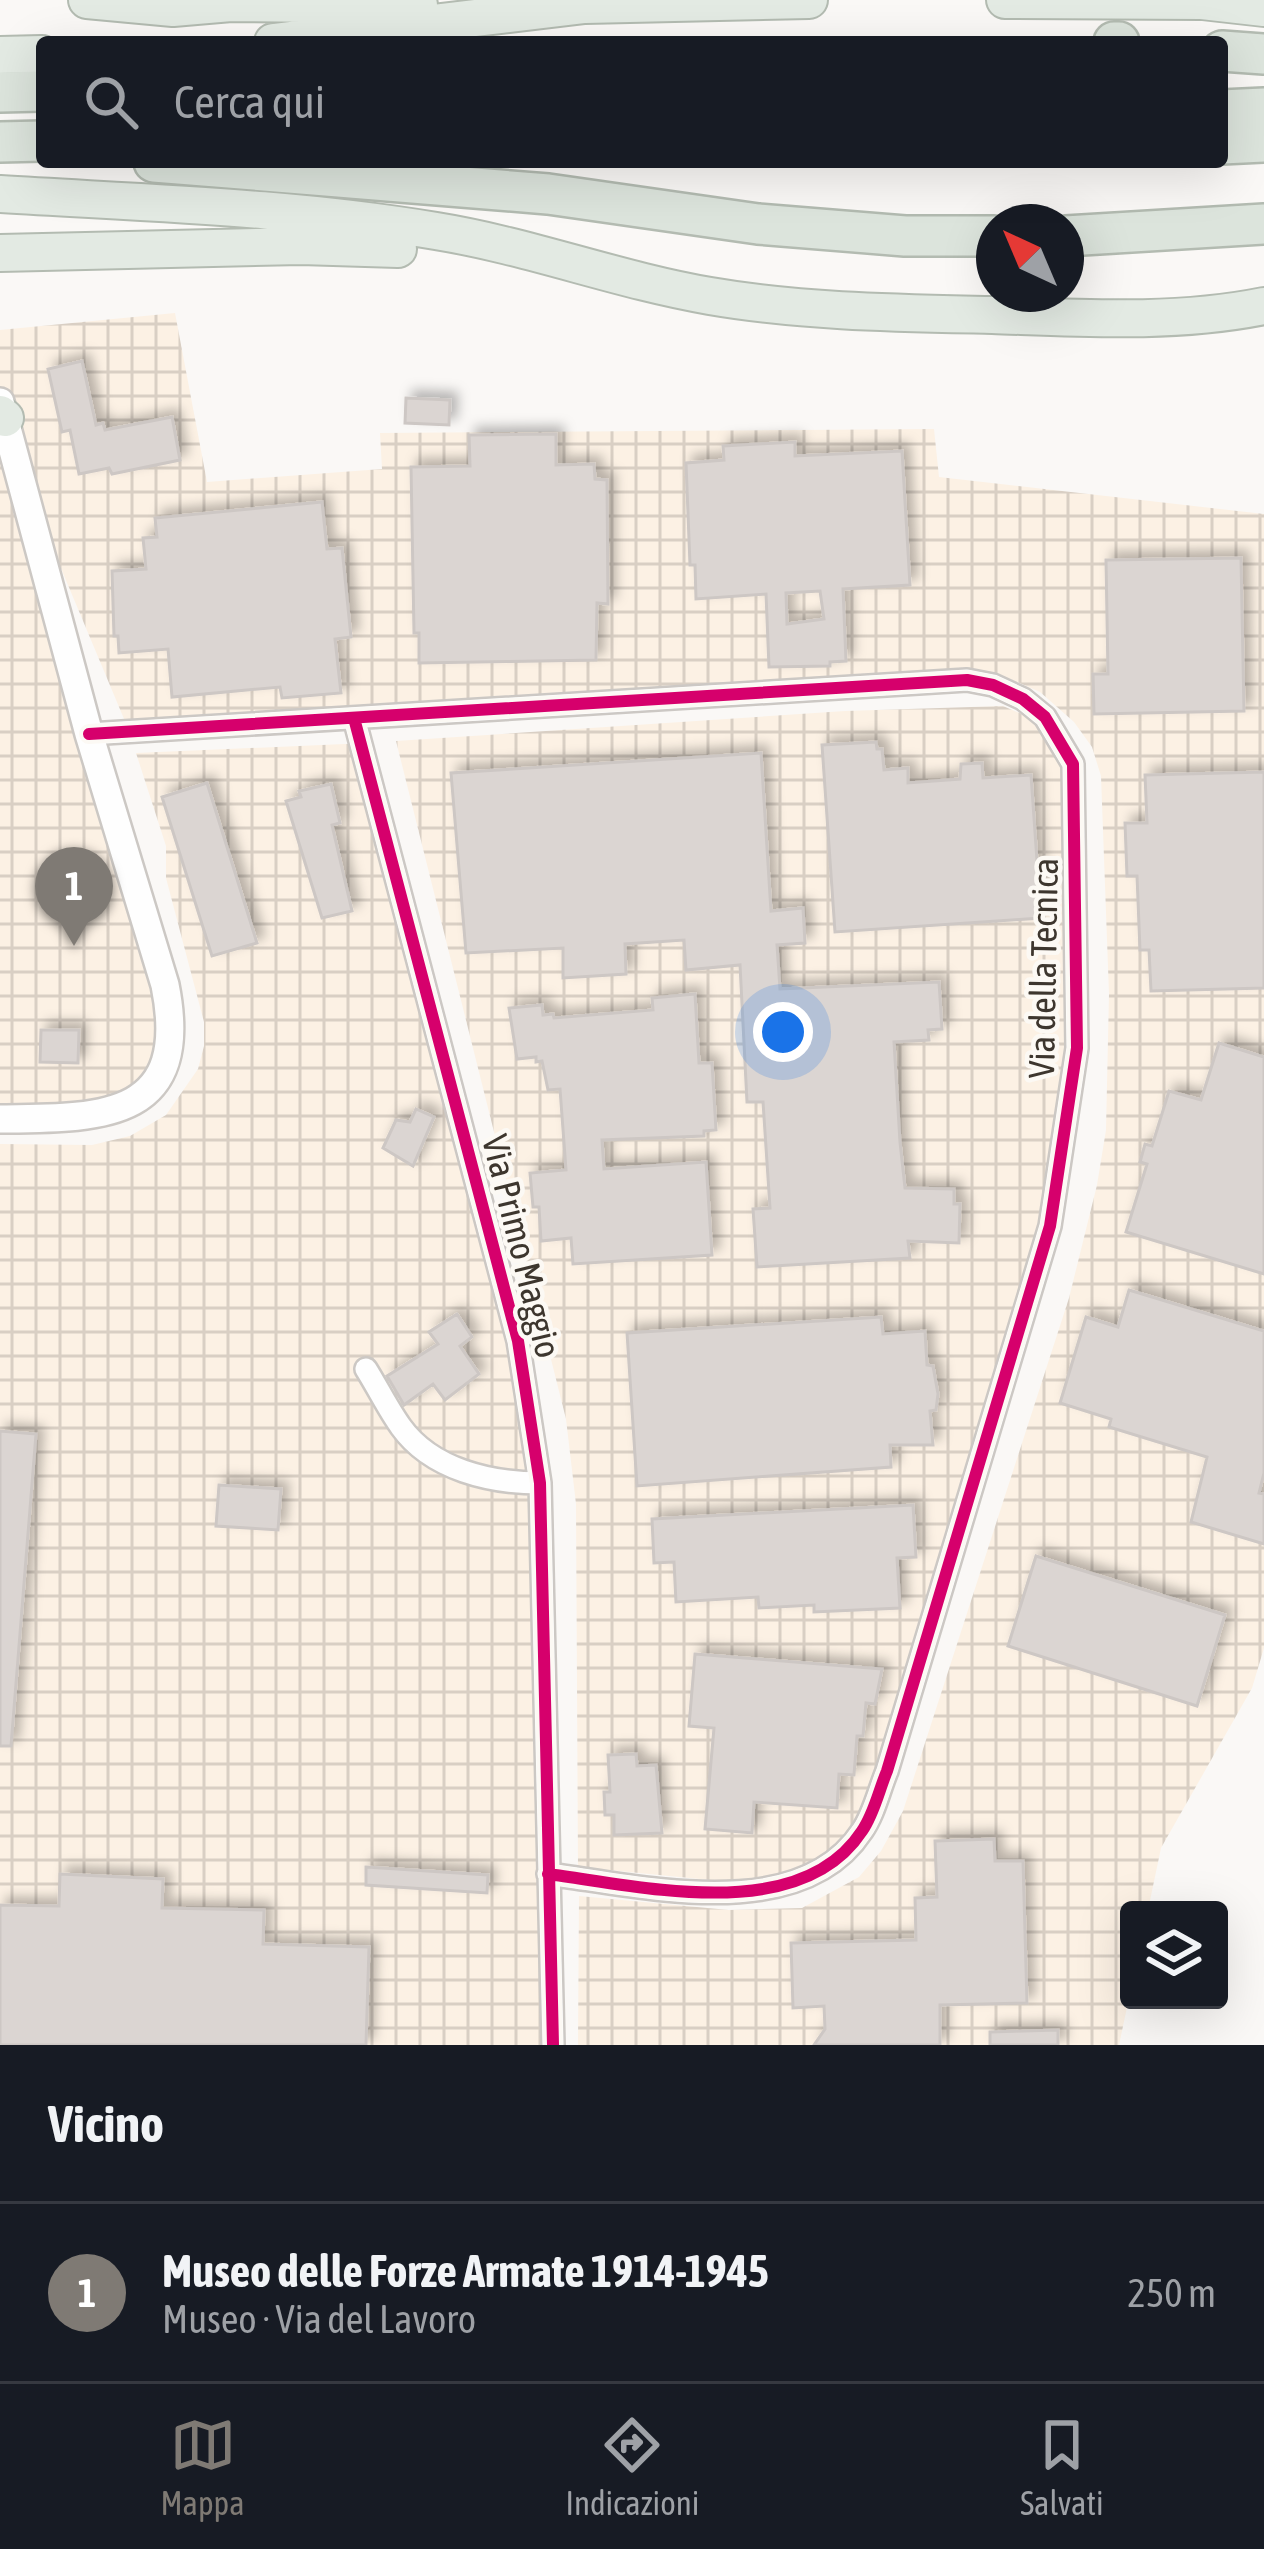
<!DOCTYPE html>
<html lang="it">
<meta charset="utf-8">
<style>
body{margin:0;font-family:"Asap Condensed",sans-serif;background:#242831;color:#f1f3f6}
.controls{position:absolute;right:36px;bottom:36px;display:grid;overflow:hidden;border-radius:12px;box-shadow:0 12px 48px #0002}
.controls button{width:108px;height:108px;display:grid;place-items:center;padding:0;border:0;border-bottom:3px solid #363941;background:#171b24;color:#f1f3f6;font:60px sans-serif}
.compass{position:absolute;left:976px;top:204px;width:108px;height:108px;border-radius:50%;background:#171b24;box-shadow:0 12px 48px #0002;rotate:316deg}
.you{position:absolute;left:783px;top:1032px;width:42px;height:42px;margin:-30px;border:9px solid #fff;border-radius:50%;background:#1a73e8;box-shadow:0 0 0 18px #1a73e833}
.badge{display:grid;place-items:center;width:78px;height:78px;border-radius:50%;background:#7f7a74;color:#fff;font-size:39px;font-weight:700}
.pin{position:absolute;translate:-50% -99px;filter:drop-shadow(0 3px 6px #0008)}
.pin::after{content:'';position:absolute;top:63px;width:42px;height:36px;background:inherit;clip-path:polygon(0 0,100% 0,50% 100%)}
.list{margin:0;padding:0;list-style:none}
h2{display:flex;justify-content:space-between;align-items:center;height:156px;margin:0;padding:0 48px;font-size:51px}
h2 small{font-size:39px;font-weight:400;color:#9ea1a6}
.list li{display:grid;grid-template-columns:78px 1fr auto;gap:36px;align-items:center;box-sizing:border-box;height:180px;padding:0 48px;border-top:3px solid #363941}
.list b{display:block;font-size:45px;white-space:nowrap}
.list p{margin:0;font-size:39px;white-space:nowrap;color:#9ea1a6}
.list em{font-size:39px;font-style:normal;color:#9ea1a6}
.icon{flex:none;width:66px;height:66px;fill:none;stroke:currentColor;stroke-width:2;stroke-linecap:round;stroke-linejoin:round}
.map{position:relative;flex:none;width:1264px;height:2045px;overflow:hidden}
.search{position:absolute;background:#171b24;box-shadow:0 12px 48px #0002;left:36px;right:36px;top:36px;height:132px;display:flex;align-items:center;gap:30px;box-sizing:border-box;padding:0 42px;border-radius:12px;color:#9ea1a6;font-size:45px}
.sheet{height:336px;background:#171b24}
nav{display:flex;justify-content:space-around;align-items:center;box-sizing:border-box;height:168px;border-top:3px solid #363941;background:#171b24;font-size:33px;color:#9ea1a6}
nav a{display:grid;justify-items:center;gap:6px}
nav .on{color:#7f7a74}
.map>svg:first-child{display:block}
.industrial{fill:url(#industrial-grid)}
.building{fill:#dbd5d2;stroke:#cdc7c4;stroke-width:3;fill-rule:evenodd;filter:url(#shadow)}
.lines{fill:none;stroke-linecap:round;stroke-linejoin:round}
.minor-casing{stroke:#ccc8c4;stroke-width:26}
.tertiary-casing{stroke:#ccc8c4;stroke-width:32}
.trunk-casing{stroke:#b3bbb1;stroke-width:40}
.motorway-casing{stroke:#b3bbb1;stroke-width:44}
.minor{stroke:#fefefe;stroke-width:21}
.tertiary{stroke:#fefefe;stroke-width:27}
.trunk{stroke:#e3eae3;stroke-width:36}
.motorway{stroke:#dce4dc;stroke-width:39}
.cycleway-casing{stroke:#fcf9f4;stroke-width:20}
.cycleway{stroke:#d6006c;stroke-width:12}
.labels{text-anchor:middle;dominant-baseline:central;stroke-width:9;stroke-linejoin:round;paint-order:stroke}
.street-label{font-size:36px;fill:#3d362e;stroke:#fcf9f4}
</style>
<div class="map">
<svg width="1264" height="2045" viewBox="0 0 1264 2045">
<defs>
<pattern id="industrial-grid" width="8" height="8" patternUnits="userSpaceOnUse" patternTransform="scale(3)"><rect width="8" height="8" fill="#fcf1e4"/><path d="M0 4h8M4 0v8" fill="none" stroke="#d9cfc4"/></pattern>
<filter id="shadow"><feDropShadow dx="7" dy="-7" stdDeviation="6" flood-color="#0004"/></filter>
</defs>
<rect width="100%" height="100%" fill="#faf8f6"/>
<path class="industrial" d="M175,313L207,482L382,469L380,433L934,429L939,477L1264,514V1648L1252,1688L1161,1848L1148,1910H1129V1998L1119,2045H578L579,1896L729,1910L802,1908L859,1877L881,1851L903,1811L1069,1298L1097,1185L1106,1130L1109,994L1101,776L1092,747L1074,722L1040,692L1008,678L127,726L6,437L21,539L176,1025L146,1094L0,1116V330Z
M1003,706L1024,715L1052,741L1067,761L1081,994L1078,1127L1042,1291L858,1835L796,1880L730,1882L578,1867L576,1504L566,1419L396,741L845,711Z
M367,743L539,1423L550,2045H0V1144L92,1145L130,1136L166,1115L198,1069L204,1046V1022L166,878V846L136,753Z"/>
<path class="building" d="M82,361L96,425L103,423L105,430L172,417L180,460L112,474L109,468L79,474L70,430L62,432L48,369Z
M406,398L450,400L449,425L405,423Z
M556,434V465L594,464L595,479L607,480L608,604L597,603L596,660L419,663V633H414L411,467L470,466L469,435Z
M795,442V456L902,451L910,585L843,589L846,661L830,662V666L769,667L766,594L696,599L695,565H690L686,463L724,460L723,446ZM820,591L824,619L787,624L786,593Z
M322,502L327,549L342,548L351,637L335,639L341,693L282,698L280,687L172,697L168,649L119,653L118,636H114L112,571L146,569L143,538L157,537L155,518Z
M1241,558L1244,711L1094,714L1093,674H1108L1106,560Z
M876,742L877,749H882L884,770L908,768V783L960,779L961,764L982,763L983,778L1031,775L1041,918L835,932L822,745Z
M761,753L771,911L803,908L805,943L777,945L780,989L939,982L942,1029L928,1030L929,1040L894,1042L900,1142L905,1188L954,1189V1204H960L959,1243L908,1241L910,1258L757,1267L753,1209L770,1208L763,1102H747L740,965L686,970L684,940L625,944L626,974L563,978V948L466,953L451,773Z
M1264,772V988L1151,991L1149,950H1140L1137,876H1127L1125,823H1147L1145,775Z
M207,783L257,943L212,956L162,797Z
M331,784L340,823L332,825L352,911L322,918L286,801L301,797L299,791Z
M695,994L699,1063H712L716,1130L704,1131V1136L602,1140L604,1169L706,1162L712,1255L573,1264L571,1238L541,1241L539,1207H533L530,1173L566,1170L560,1089L548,1090L542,1061L536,1062V1057L517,1059L509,1008L542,1005L543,1015L553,1014L554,1018L653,1010L652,998Z
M41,1030H79L78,1063L40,1062Z
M1219,1043L1264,1057V1274L1126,1232L1147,1164L1140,1162L1145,1144L1152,1146L1169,1091L1201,1100Z
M416,1109L434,1117L413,1166L383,1148L396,1120L410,1122Z
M1129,1290L1264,1331V1473L1259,1493L1264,1494V1544L1191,1522L1207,1457L1109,1427L1111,1419L1060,1403L1086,1317L1118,1327Z
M457,1314L472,1337L460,1346L479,1374L445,1400L433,1384L404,1405L387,1376L438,1344L429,1332Z
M881,1317L883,1334L925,1331L927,1365L933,1366L938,1394L936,1410L930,1411L933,1445H890L891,1467L637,1486L627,1333Z
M0,1431L36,1434L11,1746H0Z
M219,1485L281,1489L278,1530L216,1526Z
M913,1505L916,1557L897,1558L900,1608L814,1612V1605L759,1608L758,1597L676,1602L674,1562L654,1563L652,1519Z
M1036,1556L1225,1615L1197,1706L1008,1646Z
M695,1654L882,1669L875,1704L866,1703L863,1736H857L854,1775L839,1774L837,1808L754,1802L752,1833L705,1829L714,1728L689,1726Z
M636,1754L637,1766L656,1765L662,1833L614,1835V1815H605L604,1792H610L608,1755Z
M994,1839L995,1861H1023L1027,2003L940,2005V2045H814L825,2029L824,2006L793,2008L791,1943L916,1940L915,1898L937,1897L935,1841Z
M366,1867L488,1875L487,1893L366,1885Z
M60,1874L163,1879L162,1908L264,1910L263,1944L369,1947L366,2045H0V1905L59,1906Z
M1058,2030V2045H990V2032Z"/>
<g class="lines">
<defs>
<path id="minor" d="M354,718L518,1341L540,1483L553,2045
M89,734L967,680L993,685L1023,699L1045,717L1073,764L1077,1048L1050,1226L887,1771C879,1790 874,1814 862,1831C800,1926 641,1886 548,1874
M366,1369C378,1388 388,1409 401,1427C432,1470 491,1483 540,1483"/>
<path id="tertiary" d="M0,402L89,734L165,985C192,1120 102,1118 0,1119"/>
<path id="trunk" d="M87,0L173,8L231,3L419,5
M1005,0L1202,1L1264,8
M273,42L585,5L809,0
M0,55L42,54
M0,194C144,203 293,207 436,231C529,246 617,280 710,296C803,312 898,313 992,315C1082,318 1175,324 1264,306
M0,253L301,246L398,249
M0,414L5,418"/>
<path id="motorway" d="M1114,42H1119
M1222,51L1264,54
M0,92L42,91
M1222,110L1264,108
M0,142L42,141
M1222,144L1264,142
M154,162L548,194L758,224L905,236H994
M1066,236L1264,224"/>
</defs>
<use href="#minor" class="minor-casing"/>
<use href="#tertiary" class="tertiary-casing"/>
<use href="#trunk" class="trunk-casing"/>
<use href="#motorway" class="motorway-casing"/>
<use href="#minor" class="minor"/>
<use href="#tertiary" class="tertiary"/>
<use href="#trunk" class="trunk"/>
<use href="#motorway" class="motorway"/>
<defs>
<path id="cycleway" d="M354,718L518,1341L540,1483L553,2045
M89,734L967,680L993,685L1023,699L1045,717L1073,764L1077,1048L1050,1226L887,1771C879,1790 874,1814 862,1831C800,1926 641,1886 548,1874"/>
</defs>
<use href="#cycleway" class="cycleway-casing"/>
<use href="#cycleway" class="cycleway"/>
</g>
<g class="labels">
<g class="street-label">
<text transform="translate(1043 968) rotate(-89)">Via della Tecnica</text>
<text transform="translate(522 1246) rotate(76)">Via Primo Maggio</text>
</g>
</g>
</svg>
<div class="controls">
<button><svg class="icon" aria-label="layers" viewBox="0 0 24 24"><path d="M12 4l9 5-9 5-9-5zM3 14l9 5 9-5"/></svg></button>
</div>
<svg class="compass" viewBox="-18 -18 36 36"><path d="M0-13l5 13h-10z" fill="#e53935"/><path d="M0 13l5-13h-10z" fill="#9ea1a6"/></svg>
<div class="you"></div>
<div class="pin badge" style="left:74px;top:946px">1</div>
<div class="search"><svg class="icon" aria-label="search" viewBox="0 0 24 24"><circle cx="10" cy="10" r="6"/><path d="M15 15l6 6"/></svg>Cerca qui</div>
</div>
<section class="sheet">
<h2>Vicino<small></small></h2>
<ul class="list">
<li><span class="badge">1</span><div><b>Museo delle Forze Armate 1914-1945</b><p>Museo · Via del Lavoro</p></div><em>250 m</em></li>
</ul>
</section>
<nav>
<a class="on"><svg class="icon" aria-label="map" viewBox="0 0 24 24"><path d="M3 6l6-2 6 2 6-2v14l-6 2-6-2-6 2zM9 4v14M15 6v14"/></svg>Mappa</a>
<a><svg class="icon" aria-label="directions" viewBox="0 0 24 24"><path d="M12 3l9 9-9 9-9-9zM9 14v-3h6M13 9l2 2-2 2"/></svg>Indicazioni</a>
<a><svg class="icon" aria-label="saved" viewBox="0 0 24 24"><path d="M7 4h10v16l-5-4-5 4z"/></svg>Salvati</a>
</nav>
